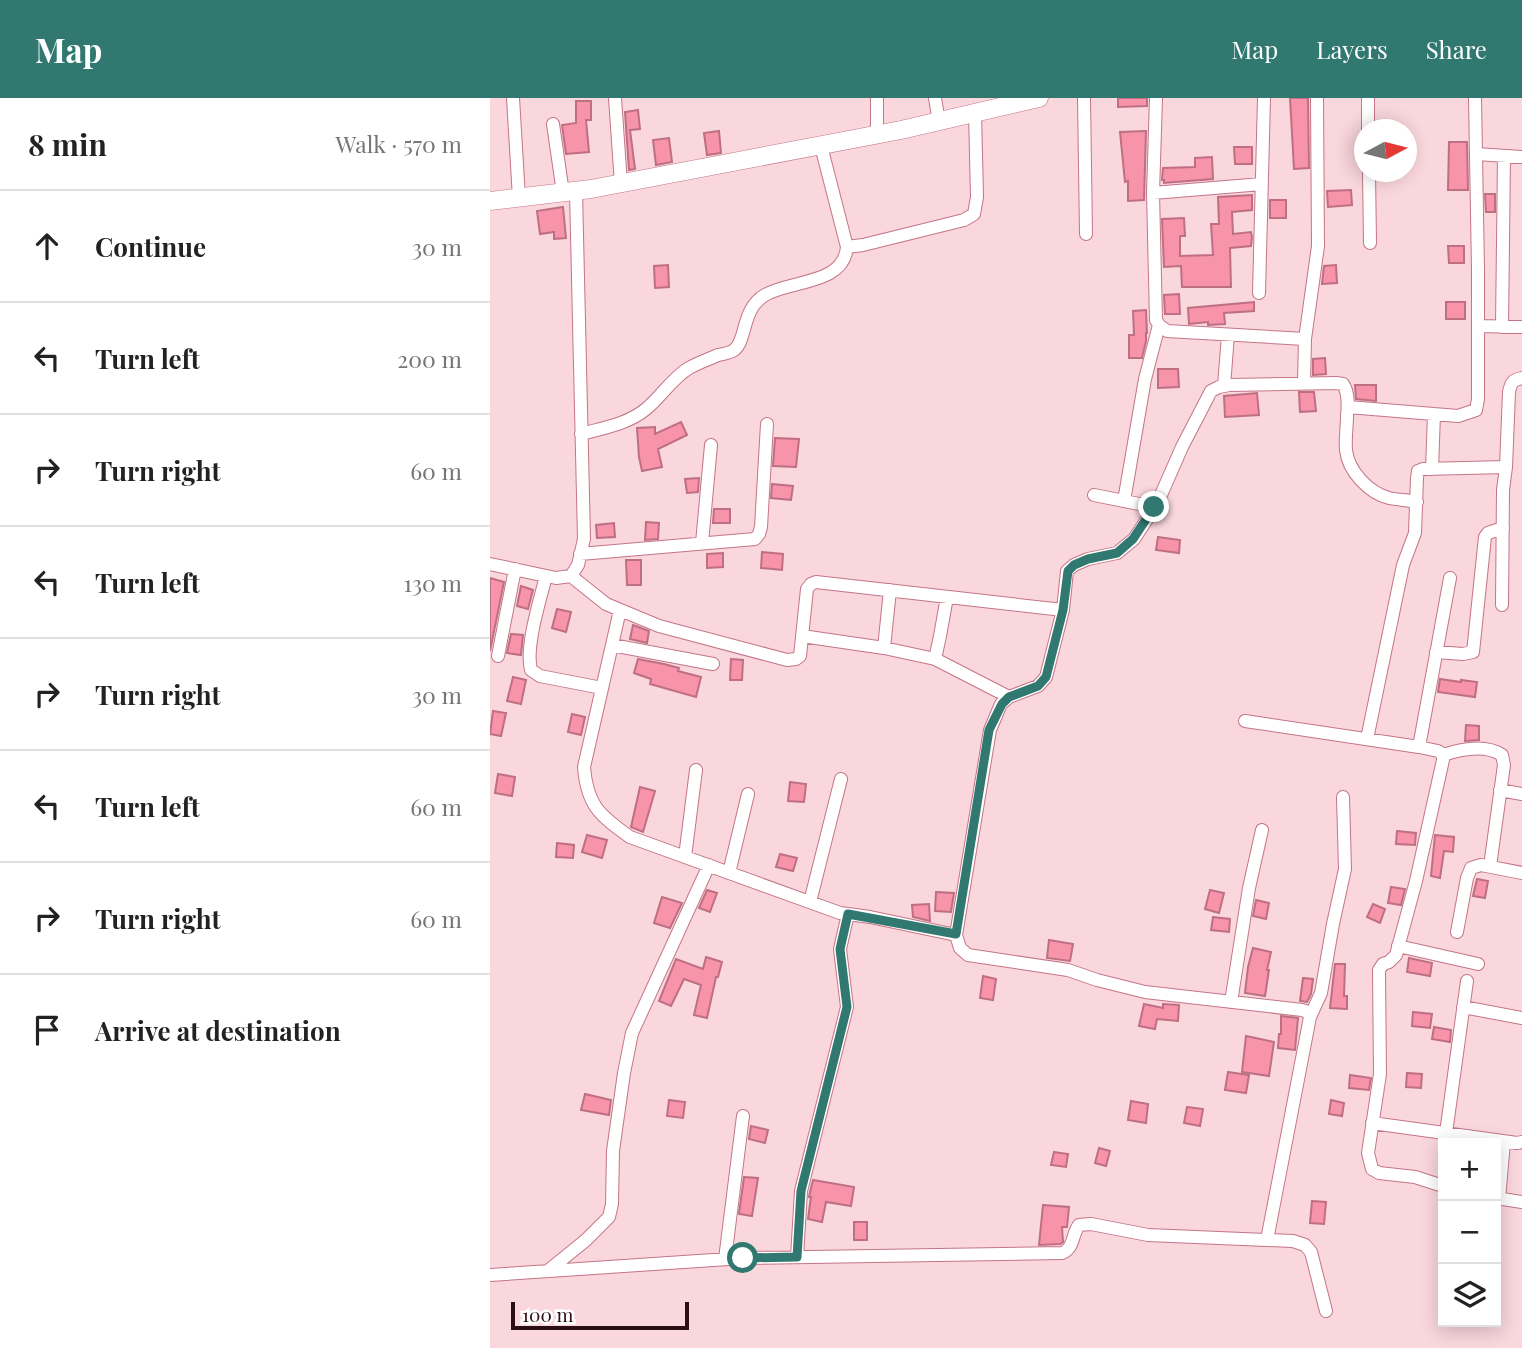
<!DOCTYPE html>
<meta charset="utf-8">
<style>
body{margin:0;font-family:"Playfair Display",serif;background:#f2f2f2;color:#222}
.controls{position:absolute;right:21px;bottom:21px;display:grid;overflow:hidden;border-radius:0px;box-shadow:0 4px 18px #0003}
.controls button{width:63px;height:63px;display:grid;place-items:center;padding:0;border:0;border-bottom:2px solid #e0e0e0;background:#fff;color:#222;font:35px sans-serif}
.compass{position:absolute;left:864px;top:21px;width:63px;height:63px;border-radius:50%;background:#fff;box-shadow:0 4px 18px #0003;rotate:83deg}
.scale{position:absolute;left:21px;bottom:18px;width:178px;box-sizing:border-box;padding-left:7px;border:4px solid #2c0e16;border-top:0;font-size:19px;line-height:24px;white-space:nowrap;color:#2c0e16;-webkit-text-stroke:5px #fff;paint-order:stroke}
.stop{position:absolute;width:21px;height:21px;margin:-16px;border:5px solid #317870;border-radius:50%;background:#fff}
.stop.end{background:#317870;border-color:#fff;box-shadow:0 2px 7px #0008}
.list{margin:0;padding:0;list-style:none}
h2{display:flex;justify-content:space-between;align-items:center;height:91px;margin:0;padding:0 28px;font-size:30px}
h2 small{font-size:23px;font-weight:400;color:#767676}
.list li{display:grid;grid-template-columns:46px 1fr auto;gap:21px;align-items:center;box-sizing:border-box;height:112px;padding:0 28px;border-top:2px solid #e0e0e0}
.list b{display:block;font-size:26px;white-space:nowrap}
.list em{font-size:23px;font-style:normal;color:#767676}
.icon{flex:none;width:38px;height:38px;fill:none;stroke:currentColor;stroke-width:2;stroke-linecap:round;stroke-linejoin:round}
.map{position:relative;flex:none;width:1032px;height:1250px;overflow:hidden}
header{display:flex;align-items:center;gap:42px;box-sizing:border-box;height:98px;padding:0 35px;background:#317870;color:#fff}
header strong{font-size:33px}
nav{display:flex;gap:38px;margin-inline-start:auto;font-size:24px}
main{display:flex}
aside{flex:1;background:#fff}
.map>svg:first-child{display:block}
.building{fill:#f794aa;stroke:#be6f81;stroke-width:2}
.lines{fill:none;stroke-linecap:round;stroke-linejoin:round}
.street-casing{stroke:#c47587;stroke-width:14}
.secondary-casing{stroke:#c47587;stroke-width:19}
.street{stroke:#fff;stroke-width:12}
.secondary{stroke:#fff;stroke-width:18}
.route{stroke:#317870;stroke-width:9}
</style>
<header>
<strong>Map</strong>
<nav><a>Map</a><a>Layers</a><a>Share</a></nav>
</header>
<main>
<aside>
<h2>8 min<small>Walk · 570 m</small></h2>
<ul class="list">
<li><svg class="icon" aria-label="ahead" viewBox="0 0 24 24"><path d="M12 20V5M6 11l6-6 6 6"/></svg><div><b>Continue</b></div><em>30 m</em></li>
<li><svg class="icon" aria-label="left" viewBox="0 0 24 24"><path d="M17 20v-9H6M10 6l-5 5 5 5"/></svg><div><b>Turn left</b></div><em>200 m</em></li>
<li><svg class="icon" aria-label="right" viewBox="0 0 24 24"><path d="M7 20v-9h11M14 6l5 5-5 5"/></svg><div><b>Turn right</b></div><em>60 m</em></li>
<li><svg class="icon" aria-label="left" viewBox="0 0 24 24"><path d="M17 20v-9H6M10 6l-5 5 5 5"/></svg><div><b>Turn left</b></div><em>130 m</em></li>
<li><svg class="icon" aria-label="right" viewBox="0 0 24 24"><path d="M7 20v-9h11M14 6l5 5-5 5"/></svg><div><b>Turn right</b></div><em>30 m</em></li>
<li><svg class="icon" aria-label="left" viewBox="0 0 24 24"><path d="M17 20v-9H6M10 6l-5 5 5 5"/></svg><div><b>Turn left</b></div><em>60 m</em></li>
<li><svg class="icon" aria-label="right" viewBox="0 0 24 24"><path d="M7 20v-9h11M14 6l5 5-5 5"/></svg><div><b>Turn right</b></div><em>60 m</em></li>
<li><svg class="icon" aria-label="arrive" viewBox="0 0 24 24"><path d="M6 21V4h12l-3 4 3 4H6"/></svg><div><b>Arrive at destination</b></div></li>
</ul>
</aside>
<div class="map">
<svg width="1032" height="1250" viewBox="0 0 1032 1250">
<rect width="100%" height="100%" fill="#fad6dd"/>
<path class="building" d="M628,0H657V8L628,9Z
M800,0H818L819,70L804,71Z
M86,3H101V22H96L99,54L76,56L72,27L86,25Z
M148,12L150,31L140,32L145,71L139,72L135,14Z
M229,33L231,55L217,57L214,35Z
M656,33L654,102L638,103V83L635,84L630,34Z
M179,40L182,64L166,67L163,42Z
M959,44H977L978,92H958Z
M744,49H762V66H745Z
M722,59L723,81L674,85V82H672L673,70L705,69V60Z
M861,92L862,107L838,109L837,93Z
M995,96H1005V114H996Z
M762,97V112L742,114L743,136L761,134L762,139L761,148L740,150L741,189H692L691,168L674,169L672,121L694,120L695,138H690V158L723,157L721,126H729L728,99Z
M780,102H796V120H780Z
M73,109L76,140L64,141V134L50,136L47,113Z
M958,148H974V165H959Z
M178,167L179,189L165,190L164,168Z
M846,167L847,185L832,186L834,168Z
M689,196L690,216H675L674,197Z
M764,204V213L734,215L735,226L718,227V224L699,226L698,210Z
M956,204H975V221H956Z
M656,212L657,235H656V243L652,260H639V237H644L643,213Z
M835,260L836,276L823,277V261Z
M668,271H688L689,289L668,290Z
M865,287H886V303L866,301Z
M809,294H824L826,313L810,314Z
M767,295L769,317L735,319L734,298Z
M191,324L197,337L168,351L172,369L152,373L149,359L147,330L165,329V336Z
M285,340L309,341L306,369L283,368Z
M209,380L208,394L197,395L195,381Z
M282,386L303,388L301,402L281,400Z
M224,411H240V425H223Z
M156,424L169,425L168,441L155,442Z
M124,425L125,439L107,440L106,427Z
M668,439L690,442L689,455L666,452Z
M272,454L293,456L292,472L271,470Z
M233,455V469L217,470V456Z
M136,462H151V487H137Z
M0,480L14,484L0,553Z
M31,488L43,492L38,511L27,508Z
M67,511L81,514L76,534L62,530Z
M143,527L159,533L157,545L140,541Z
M21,536L33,537L31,557L17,555Z
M148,561L174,566L189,570L188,573L211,579L206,599L160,586L161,581L144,575Z
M241,561L253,562L252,582H240Z
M23,579L36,582L31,606L17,603Z
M950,581L971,584V582L987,584L985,599L948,594Z
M3,613L16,615L11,638L0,636Z
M82,616L95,619L91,637L78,634Z
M976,627L989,628V642L975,643Z
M8,676L25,679L22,698L5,695Z
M300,684L316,686L314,704L298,703Z
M150,689L165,693L153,734L141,729Z
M907,733L926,735L925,747L906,746Z
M97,737L117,742L112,760L92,754Z
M945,737L964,739L963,754L954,753L950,780L941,778Z
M67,745L84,747L83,760L66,759Z
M290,756L307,760L303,773L286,769Z
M987,781L998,783L995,800L983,798Z
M901,789L915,791L911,807L898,805Z
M217,792L227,795L220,814L209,810Z
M720,792L734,795L729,815L715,811Z
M446,794L464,795L461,814L445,813Z
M172,799L192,805L180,830L164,825Z
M766,802L779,805L776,821L763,818Z
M439,806L440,823L423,819L422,807Z
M883,806L895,811L890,825L877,819Z
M723,819L740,821L739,834L721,832Z
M559,842L583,846L580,863L557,860Z
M763,850L781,854L777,872H779L775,898L755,895L758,869Z
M216,859L232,864L228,879H226L217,920L204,917L211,887L194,881L181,908L169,903L186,861L213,871Z
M919,860L942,865L940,878L917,874Z
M845,866H855L854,898H857V911L840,910Z
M493,878L506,881L503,902L490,900Z
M813,880L823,881L821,896L817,904L810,903Z
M654,906L673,910V906L689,907L688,923L667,921L665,931L649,928Z
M923,914L942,916L940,930L922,928Z
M791,918L808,920L805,952L788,950L789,936H791Z
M944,929L961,932L960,944L942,941Z
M756,938L784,944L779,978L752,974Z
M738,974L759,977L756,995L735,992Z
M917,975L932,976L931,990L916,989Z
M860,977L881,980L879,992L859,990Z
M95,996L121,1002L119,1017L91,1012Z
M179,1002L195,1004L193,1020L177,1018Z
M841,1002L854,1005L852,1018L839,1016Z
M641,1003L658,1006L656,1025L638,1022Z
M697,1009L713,1011L710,1028L694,1025Z
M261,1028L278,1032L275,1045L259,1041Z
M609,1050L620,1053L616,1068L605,1065Z
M564,1054L578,1056L576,1069L561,1067Z
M254,1079L268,1080L262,1118L249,1116Z
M323,1082L364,1089L361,1108L336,1104L332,1124L318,1121L321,1099H319L320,1094Z
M822,1103L836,1104L834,1126L820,1125Z
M553,1107L579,1109L577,1129H572L573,1144L570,1146L549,1147Z
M364,1124H377V1142H364Z"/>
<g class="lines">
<defs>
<path id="street" d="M23,0L29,100
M125,0L131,86
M445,0L449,24
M594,0L596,136
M666,0L663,95L666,222L669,227L677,233L815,241
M878,0V32
M63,26L73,95
M387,37V0
M986,56L1032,59
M879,74L880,145
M663,95L772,86
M357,149L373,147L474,122L484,116L487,99L485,15
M769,195L774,0
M988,228L1032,229
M1012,229L1014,58
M814,285L815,241L828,148L827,0
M734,288L738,237
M858,309L968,318L986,312L988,301V172L985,0
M91,336C113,330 138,326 156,311C171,299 182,280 199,270C208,265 219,261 228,257C233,256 240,255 244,252C257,243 251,211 275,197C300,182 354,187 357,149L331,48
M942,371L944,316
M604,397L664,409
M634,403L655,281L669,227
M212,445L221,347
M90,456L265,441L269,436L271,429L277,326
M0,466L66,480L81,478L88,467L94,441L86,93
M56,478C50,502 35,549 41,572L50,578L112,590
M81,478L116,506L169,528L297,562L306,561L310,558L317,491L321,486L326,484L573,512
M1012,507L1013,392L1016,369L1019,294C1021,285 1022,282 1032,280
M130,512L94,669C97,707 109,717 140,739L350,815L380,819L466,837
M312,538L394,550L445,561L519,599
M122,547L223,566
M394,550L400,492
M946,554L973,556L983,554L995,439L998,435L1013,430
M8,558L25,471
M445,561L450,538L457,499
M755,623L929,649L948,653L953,657V662L926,783L906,857L899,864L893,866L889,872L890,976L878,1055L882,1071L889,1075L925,1079L953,1088
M877,641L913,467L925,435L927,380L928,373L933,371L1016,369
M929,649L960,480
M953,657C971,651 995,646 1012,657L1014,667L1000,768
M1010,692L1032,696
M195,759L206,672
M239,775L258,696
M320,804L351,681
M967,834L977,780L981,770L991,767L1032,775
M908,848L988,866
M741,904L759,790L772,732
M973,909L1032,920
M820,919L831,895L843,826L855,771L853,699
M882,1025L1027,1045L1032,1044
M956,1035L977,883
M1006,1100L1032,1104
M1009,1101L1014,1044
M777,1142L820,919L818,914L812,912L655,894L607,882L578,872L478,857L470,850L466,837L500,632L511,606L519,599L548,588L556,579L573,512L577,473L584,467L598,461L627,455L644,441L667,406L692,349L721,293L729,289L739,287L846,285L853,286C859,295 858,308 857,318C857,329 855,341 856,352C858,373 879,395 899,400C908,402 918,402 927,404
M307,1159L311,1093L357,909L350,851L358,816
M235,1161L253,1018
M59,1172L96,1142L119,1119L122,1106L123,1053L134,975L142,935L219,767
M0,1177L253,1160L572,1155C584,1151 582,1136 589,1127L601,1126L658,1137L803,1143L815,1147L821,1154L836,1213"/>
<path id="secondary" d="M0,103L101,91L411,32L549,0"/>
</defs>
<use href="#street" class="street-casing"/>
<use href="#secondary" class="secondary-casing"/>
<use href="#street" class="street"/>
<use href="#secondary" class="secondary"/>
</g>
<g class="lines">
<path class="route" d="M253,1160L307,1159L311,1093L357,909L350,851L358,816L466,836L499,632L512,606L519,599L548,588L556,579L573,512L578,473L584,467L598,461L627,455L643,441L664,409"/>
</g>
</svg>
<div class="controls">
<button>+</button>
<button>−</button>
<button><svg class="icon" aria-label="layers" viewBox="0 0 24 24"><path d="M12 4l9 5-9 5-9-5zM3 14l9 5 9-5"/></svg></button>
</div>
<svg class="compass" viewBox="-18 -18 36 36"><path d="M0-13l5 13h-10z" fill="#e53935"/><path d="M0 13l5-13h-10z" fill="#767676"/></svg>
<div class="scale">100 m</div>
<div class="stop" style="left:253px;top:1160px"></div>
<div class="stop end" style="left:664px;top:409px"></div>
</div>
</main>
